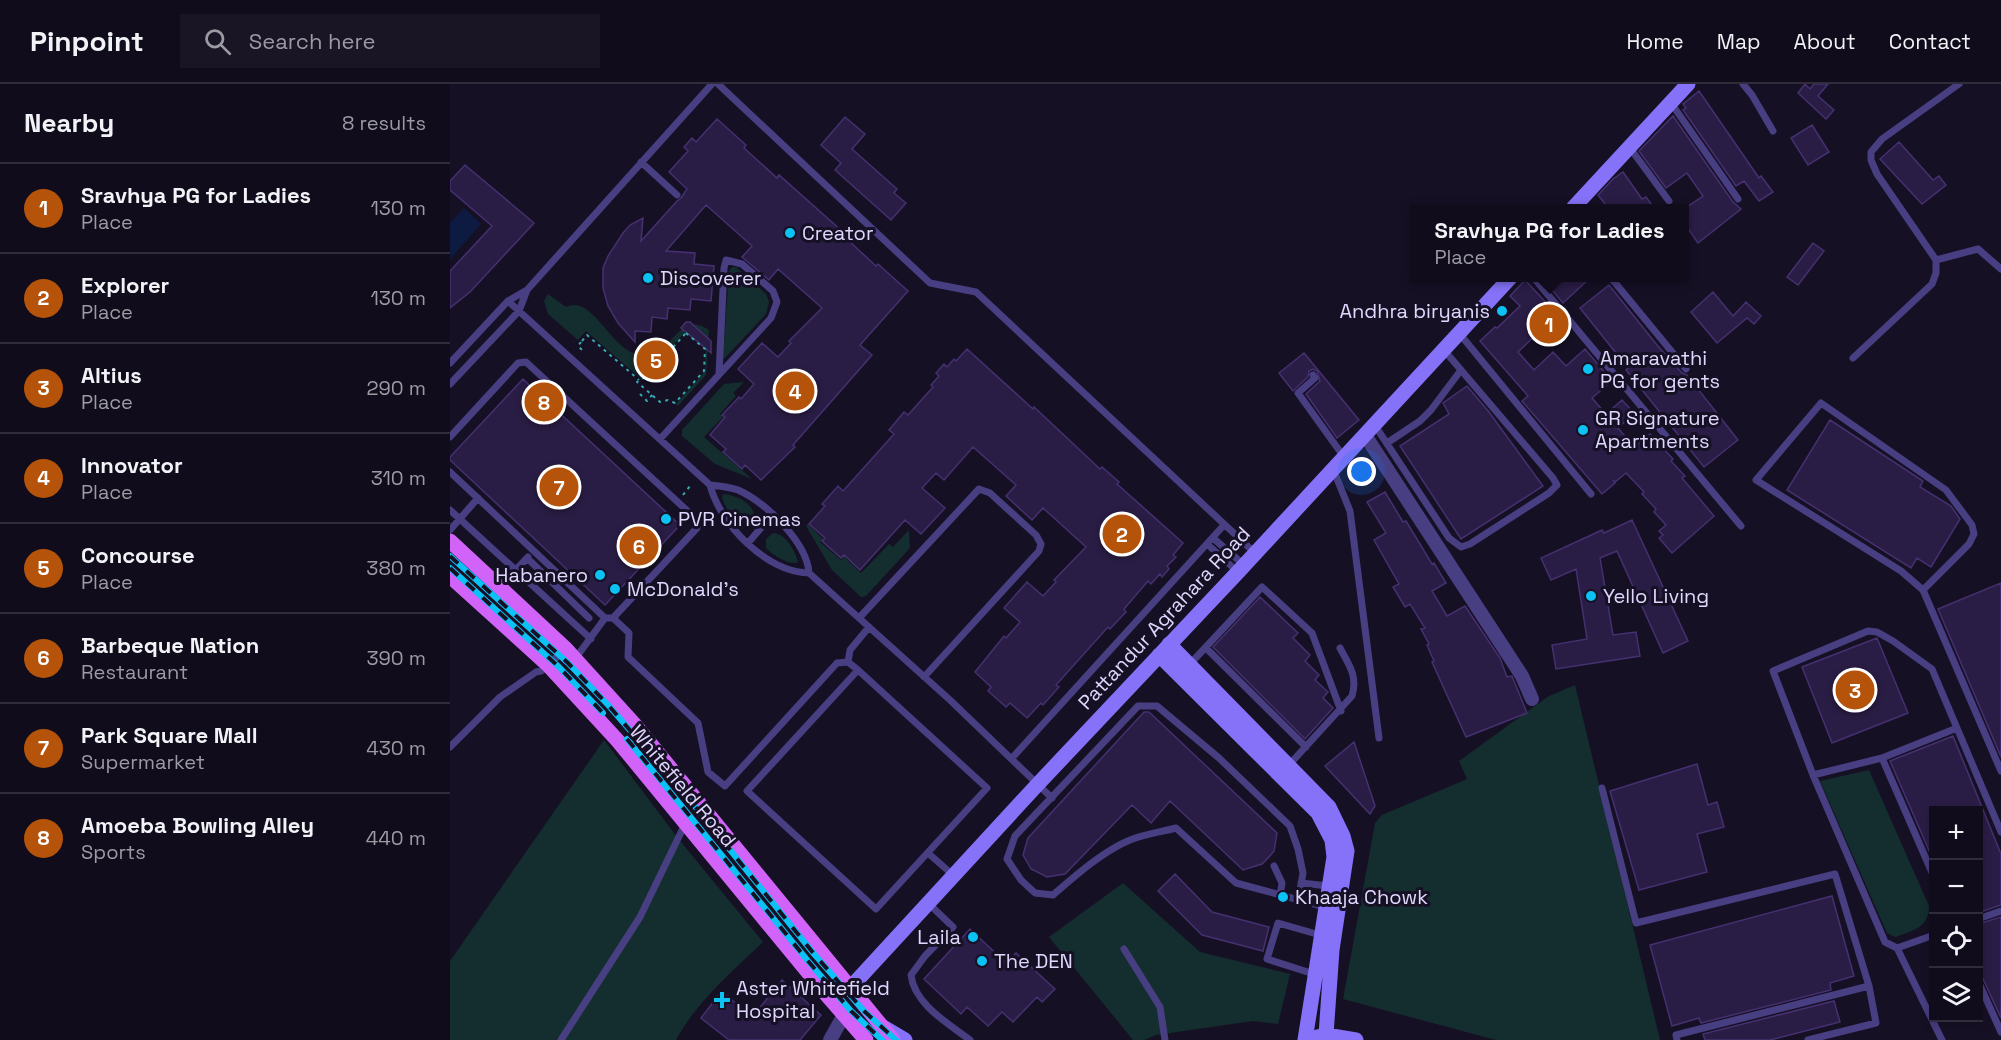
<!DOCTYPE html>
<meta charset="utf-8">
<style>
body{margin:0;font-family:"Space Grotesk",sans-serif;background:#191525;color:#f1f3f6}
.controls{position:absolute;right:18px;bottom:18px;display:grid;overflow:hidden;border-radius:0px;box-shadow:0 3px 9px #0003}
.controls button{width:54px;height:54px;display:grid;place-items:center;padding:0;border:0;border-bottom:2px solid #302c3b;background:#100c1c;color:#f1f3f6;font:30px sans-serif}
.you{position:absolute;left:912px;top:388px;width:21px;height:21px;margin:-15px;border:4px solid #fff;border-radius:50%;background:#1a73e8;box-shadow:0 0 0 9px #1a73e833}
.badge{display:grid;place-items:center;width:39px;height:39px;border-radius:50%;background:#b45309;color:#fff;font-size:20px;font-weight:700}
.pin{position:absolute;translate:-50% -50%;border:3px solid #fff;box-shadow:0 2px 6px #0006}
.popup{position:absolute;left:960px;top:120px;width:279px;height:78px;box-sizing:border-box;display:grid;place-content:center;border-radius:0px;background:#100c1c;filter:drop-shadow(0 2px 4px #0005);font-size:20px;white-space:nowrap;color:#9c9ba3}
.popup b{font-size:22px;color:#f1f3f6}
.popup::after{content:'';position:absolute;left:50%;top:100%;margin-left:-12px;border:12px solid transparent;border-top-color:#100c1c}
.list{margin:0;padding:0;list-style:none}
h2{display:flex;justify-content:space-between;align-items:center;height:78px;margin:0;padding:0 24px;font-size:26px}
h2 small{font-size:20px;font-weight:400;color:#9c9ba3}
.list li{display:grid;grid-template-columns:39px 1fr auto;gap:18px;align-items:center;box-sizing:border-box;height:90px;padding:0 24px;border-top:2px solid #302c3b}
.list b{display:block;font-size:22px;white-space:nowrap}
.list p{margin:0;font-size:20px;white-space:nowrap;color:#9c9ba3}
.list em{font-size:20px;font-style:normal;color:#9c9ba3}
.icon{flex:none;width:33px;height:33px;fill:none;stroke:currentColor;stroke-width:2;stroke-linecap:round;stroke-linejoin:round}
.map{position:relative;flex:none;width:1551px;height:956px;overflow:hidden}
header{display:flex;align-items:center;gap:36px;box-sizing:border-box;height:84px;padding:0 30px;background:#100c1c;border-bottom:2px solid #302c3b}
header strong{font-size:28px}
nav{display:flex;gap:33px;margin-inline-start:auto;font-size:21px}
.search{width:420px;height:54px;background:#191525;display:flex;align-items:center;gap:15px;box-sizing:border-box;padding:0 21px;border-radius:0px;color:#9c9ba3;font-size:22px}
main{display:flex}
aside{flex:1;background:#100c1c}
.map>svg:first-child{display:block}
.green{fill:#142d2f}
.water{fill:#0d1a42}
.building{fill:#2a1d45;stroke:#453070;stroke-width:1.5}
.lines{fill:none;stroke-linecap:round;stroke-linejoin:round}
.path{stroke:#35abb2;stroke-width:2;stroke-dasharray:3 4.5;stroke-linecap:butt}
.lane{stroke:#483e82;stroke-width:7}
.street{stroke:#483e82;stroke-width:14}
.secondary{stroke:#8572f8;stroke-width:15}
.primary{stroke:#d163f8;stroke-width:15}
.rail-casing{stroke:#0cc1f3;stroke-width:6}
.rail{stroke:#161025;stroke-width:4;stroke-dasharray:11;stroke-linecap:butt}
.poi-dot{fill:#0cc1f3;stroke:#161025;stroke-width:2}
.labels{text-anchor:middle;dominant-baseline:central;stroke-width:6;stroke-linejoin:round;paint-order:stroke}
.poi-label{font-size:20px;fill:#e0d7fd;stroke:#161025;text-anchor:start}
.street-label{font-size:20px;fill:#e0d7fd;stroke:#161025}
</style>
<header>
<strong>Pinpoint</strong>
<div class="search"><svg class="icon" aria-label="search" viewBox="0 0 24 24"><circle cx="10" cy="10" r="6"/><path d="M15 15l6 6"/></svg>Search here</div>
<nav><a>Home</a><a>Map</a><a>About</a><a>Contact</a></nav>
</header>
<main>
<aside>
<h2>Nearby<small>8 results</small></h2>
<ul class="list">
<li><span class="badge">1</span><div><b>Sravhya PG for Ladies</b><p>Place</p></div><em>130 m</em></li>
<li><span class="badge">2</span><div><b>Explorer</b><p>Place</p></div><em>130 m</em></li>
<li><span class="badge">3</span><div><b>Altius</b><p>Place</p></div><em>290 m</em></li>
<li><span class="badge">4</span><div><b>Innovator</b><p>Place</p></div><em>310 m</em></li>
<li><span class="badge">5</span><div><b>Concourse</b><p>Place</p></div><em>380 m</em></li>
<li><span class="badge">6</span><div><b>Barbeque Nation</b><p>Restaurant</p></div><em>390 m</em></li>
<li><span class="badge">7</span><div><b>Park Square Mall</b><p>Supermarket</p></div><em>430 m</em></li>
<li><span class="badge">8</span><div><b>Amoeba Bowling Alley</b><p>Sports</p></div><em>440 m</em></li>
</ul>
</aside>
<div class="map">
<svg width="1551" height="956" viewBox="0 0 1551 956">
<rect width="100%" height="100%" fill="#161025"/>
<path class="green" d="M282,183H286L316,210L319,218L316,230L274,275L273,273L279,187Z
M98,210L116,223C141,210 159,261 184,269C222,281 226,223 259,246L256,291L228,322L226,320L255,287L256,265L236,247L194,294H190L136,247L128,256L98,230L94,217Z
M294,298L283,309L286,312L270,330L273,333L254,353L302,395L265,380L232,352V346L274,300Z
M273,410C287,411 308,421 303,436L295,441C284,439 275,424 272,413Z
M358,440L373,455L370,458L391,476L394,473L411,489L439,460L443,463L459,446L460,464L416,512L411,513L382,486L356,442Z
M323,449C336,450 344,465 348,477L347,479C336,480 323,471 316,464V455Z
M1125,601L1210,956H1046L893,915L925,739L932,731L1017,695L1009,677L1099,612Z
M154,656L227,753L313,858C282,888 247,917 226,956H0V877Z
M1419,686L1479,822C1479,844 1462,847 1445,853L1437,849L1370,697Z
M673,799L750,868L840,890L828,940L803,937L706,951L694,956H683L599,853Z"/>
<path class="water" d="M14,124L31,140L0,175V139Z"/>
<path class="building" d="M1355,0L1360,5L1364,0H1378L1368,12L1384,26L1376,35L1348,9Z
M1249,7L1309,94L1311,92L1323,108L1309,117L1294,97L1286,102L1233,26L1236,24L1233,20Z
M1223,32L1283,118L1291,125L1248,159L1234,139V125L1253,112L1237,89L1216,104L1189,67Z
M395,33L415,50L402,65L447,105L444,109L456,119L441,136L385,86L391,79L371,61Z
M267,35L296,61L294,64L327,94L329,91L402,156L400,158L426,182L428,180L458,207L410,261L422,271L343,361L345,363L311,396L295,381L292,385L273,368L276,365L260,351L275,333L272,331L289,313L291,315L304,300L288,285L312,259L328,273L341,259L339,257L372,224L328,185L319,196L292,173L302,162L256,121L216,167L245,169L244,180L264,182L261,217L241,215L240,226L218,224L217,235L202,233L201,248L185,247V258L168,239L158,222L153,204V184L158,172L173,149L180,141L193,134L191,157L227,117L231,114L237,105L219,88L238,67L234,63L242,54L246,58Z
M1362,41L1379,68L1358,81L1341,54Z
M1449,58L1483,96L1489,92L1496,101L1472,120L1430,75Z
M15,81L84,139L20,208L0,224V187L42,142L0,106V97Z
M1173,88L1192,115L1196,113L1204,124H1158L1148,111L1163,95Z
M1363,159L1374,167L1348,201L1337,193Z
M1092,194H1140L1113,219Z
M1075,196L1104,227L1101,231L1112,243L1100,254L1092,245L1068,268L1084,286L1103,268L1116,282L1135,265L1162,297L1142,314L1156,330L1172,316L1184,329L1168,344L1184,363L1200,350L1223,375L1221,377L1235,392L1232,394L1264,432L1222,469L1209,454L1213,451L1209,447L1216,441L1204,428L1206,425L1192,410L1194,408L1176,389L1165,398L1163,396L1165,399L1152,410L1072,317L1078,312L1030,257L1045,243L1047,244L1070,222L1060,212Z
M1159,201L1207,261L1232,289L1237,291L1288,356L1254,383L1176,286L1178,284L1130,224Z
M1263,208L1283,232L1296,218L1311,232L1304,240L1297,234L1267,259L1241,228Z
M236,238H240L261,257V269L231,244Z
M517,265L583,325L584,323L650,385L652,383L669,398L667,400L733,459L723,471L726,473L717,482L719,485L712,493L710,490L701,500L698,497L674,525L676,528L660,545L658,543L606,601L609,603L593,621L591,619L577,634L560,619L556,623L538,607L541,603L525,588L554,552L556,554L570,538L554,524L577,498L593,512L606,498L604,496L636,463L593,424L582,436L556,412L566,401L523,363L494,396L486,389L472,404L495,424L471,450L455,436L410,486L394,471L391,474L372,457L375,454L359,440L375,422L372,420L388,402L393,407L444,350L439,346L454,328L458,331L483,303L481,301L489,292L486,289L494,280L497,283L504,275L506,277Z
M854,269L909,336L887,354L856,310L870,297L867,287L863,285L859,287L858,293L843,307L829,289Z
M73,295L230,441L155,521L0,376V373Z
M1017,302L1039,328L1093,402L1011,455L950,362L999,330L993,319Z
M1380,336L1473,397L1470,403L1501,422L1510,435L1481,483L1467,474L1461,484L1337,406Z
M935,408L953,438L956,437L982,480L984,479L996,499L982,507L997,532L1015,522L1050,574L1057,593L1062,592L1077,629L1016,653L982,578L984,577L977,561L979,560L971,545L975,544L960,520L955,523L943,503L949,500L924,456L936,449L917,418Z
M1182,436L1238,557L1213,569L1167,467L1150,474L1163,551L1186,548L1190,572L1106,585L1102,561L1137,555L1126,485L1101,496L1091,474L1152,446L1154,449Z
M1551,499V673L1488,525Z
M810,513L848,549L843,554L860,571L855,577L869,591L865,596L878,608L873,614L883,624L855,655L763,563Z
M1427,554L1458,629L1382,659L1352,583Z
M694,628H699L827,749L824,767L819,773L812,780L793,786L720,717L701,739L682,721L615,790L597,793L581,785L573,771L578,754Z
M1503,652L1551,770V821L1528,829V726H1484V778L1440,677Z
M904,658L925,722L920,730L875,682Z
M1247,680L1258,721L1267,718L1274,743L1247,750L1257,788L1189,806L1160,707Z
M725,790L762,828L819,843L813,867L752,851L708,807Z
M1382,812L1404,892L1380,899L1381,906L1251,939L1249,934L1222,942L1200,861Z
M1551,833V934L1533,895L1528,891V840Z
M520,845L556,879L566,869L605,905L592,918L587,913L563,938L552,928L538,942L517,923L511,930L474,895Z
M332,896L371,931L350,956H279L251,934L271,908L303,932Z
M1384,917L1390,938L1320,956H1255L1253,950Z"/>
<g class="lines">
<path class="path" d="M236,249L255,265L254,287L225,319L218,316L210,318L187,298L190,295L195,294Z
M132,257L137,251L189,296
M131,258L128,262L132,266
M190,310L197,317L202,311
M233,411L240,402"/>
<path class="lane" d="M268,0L480,199L526,208L805,469
M1293,0L1302,11L1323,47
M1221,19L1288,115
M1180,64L1219,117
M191,78L227,111
M1486,176L1528,165L1551,185
M1084,194L1291,442
M1163,194L1162,195L1236,285
M58,217L260,401C270,440 316,488 359,489L500,616L602,714
M1009,249L1141,410
M1403,274L1482,200L1486,189V176L1427,90L1421,76V68L1432,55L1509,0
M0,279L58,217L77,206L262,0
M863,291L865,294L848,309L894,373
M0,300L69,227L77,206
M924,340L999,454L1011,463L1020,460L1099,409L1107,401L1103,394L994,266
M0,353L68,279L76,278L244,433L247,444L163,534H155L0,388
M210,355L321,234L327,218L323,207L292,180L276,176L274,184L269,290
M937,359L970,337L981,326L1011,286
M883,385L900,427L929,654
M260,401C270,402 280,403 288,406C315,418 357,458 359,489
M0,426L141,555
M0,446L28,414
M763,454L794,481
M298,459L323,430
M757,460L788,488
M77,474L139,534
M50,503L78,473
M1473,506L1519,460L1524,450L1522,441L1496,406L1371,319L1306,396L1451,487L1473,506L1551,687
M163,534L179,549L178,573L248,639L258,688L275,702L387,579L398,578
M409,534L529,405L540,409L586,451L591,460L589,467L474,593
M756,564L856,663
M125,575L155,534
M740,580L812,503L862,549L891,627
M408,586L297,707L426,825L537,704L408,586L398,578L400,566L419,543
M0,663L50,613L86,588L91,587L116,565
M562,674L774,441
M1432,674L1484,793
M838,682L902,612C908,592 899,581 890,564
M1363,691L1432,674L1507,644
M1152,704L1186,839L1385,790L1419,902L1426,939L1358,956
M478,769L504,792
M824,782L832,799L830,812
M851,799L878,802
M848,817L853,789L848,765L840,742L769,674L707,622H688L565,752L557,775L571,796L585,809L603,811C625,792 653,767 680,756C695,750 711,748 726,744L786,799L875,823
M478,819L503,843L475,872L461,891C464,920 499,940 520,956
M1528,835L1551,827
M1447,864L1484,851
M674,865L710,923L715,956
M864,890L817,875L828,839L870,851
M1528,897L1551,948
M111,956L190,833L235,740
M1227,956L1226,951L1419,902
M1492,956L1447,864L1435,858L1363,691L1323,587L1418,547L1427,548L1443,557L1482,585L1551,748"/>
<path class="street" d="M915,351L1072,592L1082,615
M380,956L394,931"/>
<path class="secondary" d="M1123,124L1238,0
M719,560L879,723L893,752L897,767L882,866L876,951
M709,571L868,729L882,756L884,773L855,956
M400,904L587,701L788,488L1060,194
M433,943L455,956
M867,953L876,951L906,956"/>
<path class="primary" d="M0,457L116,565L185,641L443,956
M0,492L98,581L168,657L376,910L416,956"/>
<defs>
<path id="rail" d="M0,472L118,579L159,622L235,710L364,870L414,927L446,956
M0,484L109,583L153,629
M177,655L358,877L401,927L432,956"/>
</defs>
<use href="#rail" class="rail-casing"/>
<use href="#rail" class="rail"/>
</g>
<g class="poi-dot">
<circle cx="340" cy="149" r="6"/>
<circle cx="198" cy="194" r="6"/>
<circle cx="1052" cy="227" r="6"/>
<circle cx="1138" cy="285" r="6"/>
<circle cx="1133" cy="346" r="6"/>
<circle cx="216" cy="435" r="6"/>
<circle cx="150" cy="491" r="6"/>
<circle cx="165" cy="505" r="6"/>
<circle cx="1141" cy="512" r="6"/>
<circle cx="833" cy="813" r="6"/>
<circle cx="523" cy="853" r="6"/>
<circle cx="532" cy="877" r="6"/>
<path d="M269 907h6v6h6v6h-6v6h-6v-6h-6v-6h6z"/>
</g>
<g class="labels">
<g class="poi-label">
<text x="352" y="149">Creator</text>
<text x="210" y="194">Discoverer</text>
<text x="1040" y="227" text-anchor="end">Andhra biryanis</text>
<text x="1150" y="274">Amaravathi<tspan x="1150" dy="23">PG for gents</tspan></text>
<text x="1145" y="334">GR Signature<tspan x="1145" dy="23">Apartments</tspan></text>
<text x="228" y="435">PVR Cinemas</text>
<text x="138" y="491" text-anchor="end">Habanero</text>
<text x="177" y="505">McDonald's</text>
<text x="1153" y="512">Yello Living</text>
<text x="845" y="813">Khaaja Chowk</text>
<text x="511" y="853" text-anchor="end">Laila</text>
<text x="544" y="877">The DEN</text>
<text x="286" y="904">Aster Whitefield<tspan x="286" dy="23">Hospital</tspan></text>
</g>
<g class="street-label">
<text transform="translate(714 534) rotate(-47)">Pattandur Agrahara Road</text>
<text transform="translate(233 702) rotate(50)">Whitefield Road</text>
</g>
</g>
</svg>
<div class="controls">
<button>+</button>
<button>−</button>
<button><svg class="icon" aria-label="locate" viewBox="0 0 24 24"><circle cx="12" cy="12" r="6"/><path d="M12 2v4M12 18v4M2 12h4M18 12h4"/></svg></button>
<button><svg class="icon" aria-label="layers" viewBox="0 0 24 24"><path d="M12 4l9 5-9 5-9-5zM3 14l9 5 9-5"/></svg></button>
</div>
<div class="you"></div>
<div class="pin badge" style="left:1099px;top:240px">1</div>
<div class="popup"><b>Sravhya PG for Ladies</b>Place</div>
<div class="pin badge" style="left:672px;top:450px">2</div>
<div class="pin badge" style="left:1405px;top:606px">3</div>
<div class="pin badge" style="left:345px;top:307px">4</div>
<div class="pin badge" style="left:206px;top:276px">5</div>
<div class="pin badge" style="left:189px;top:462px">6</div>
<div class="pin badge" style="left:109px;top:403px">7</div>
<div class="pin badge" style="left:94px;top:318px">8</div>
</div>
</main>
